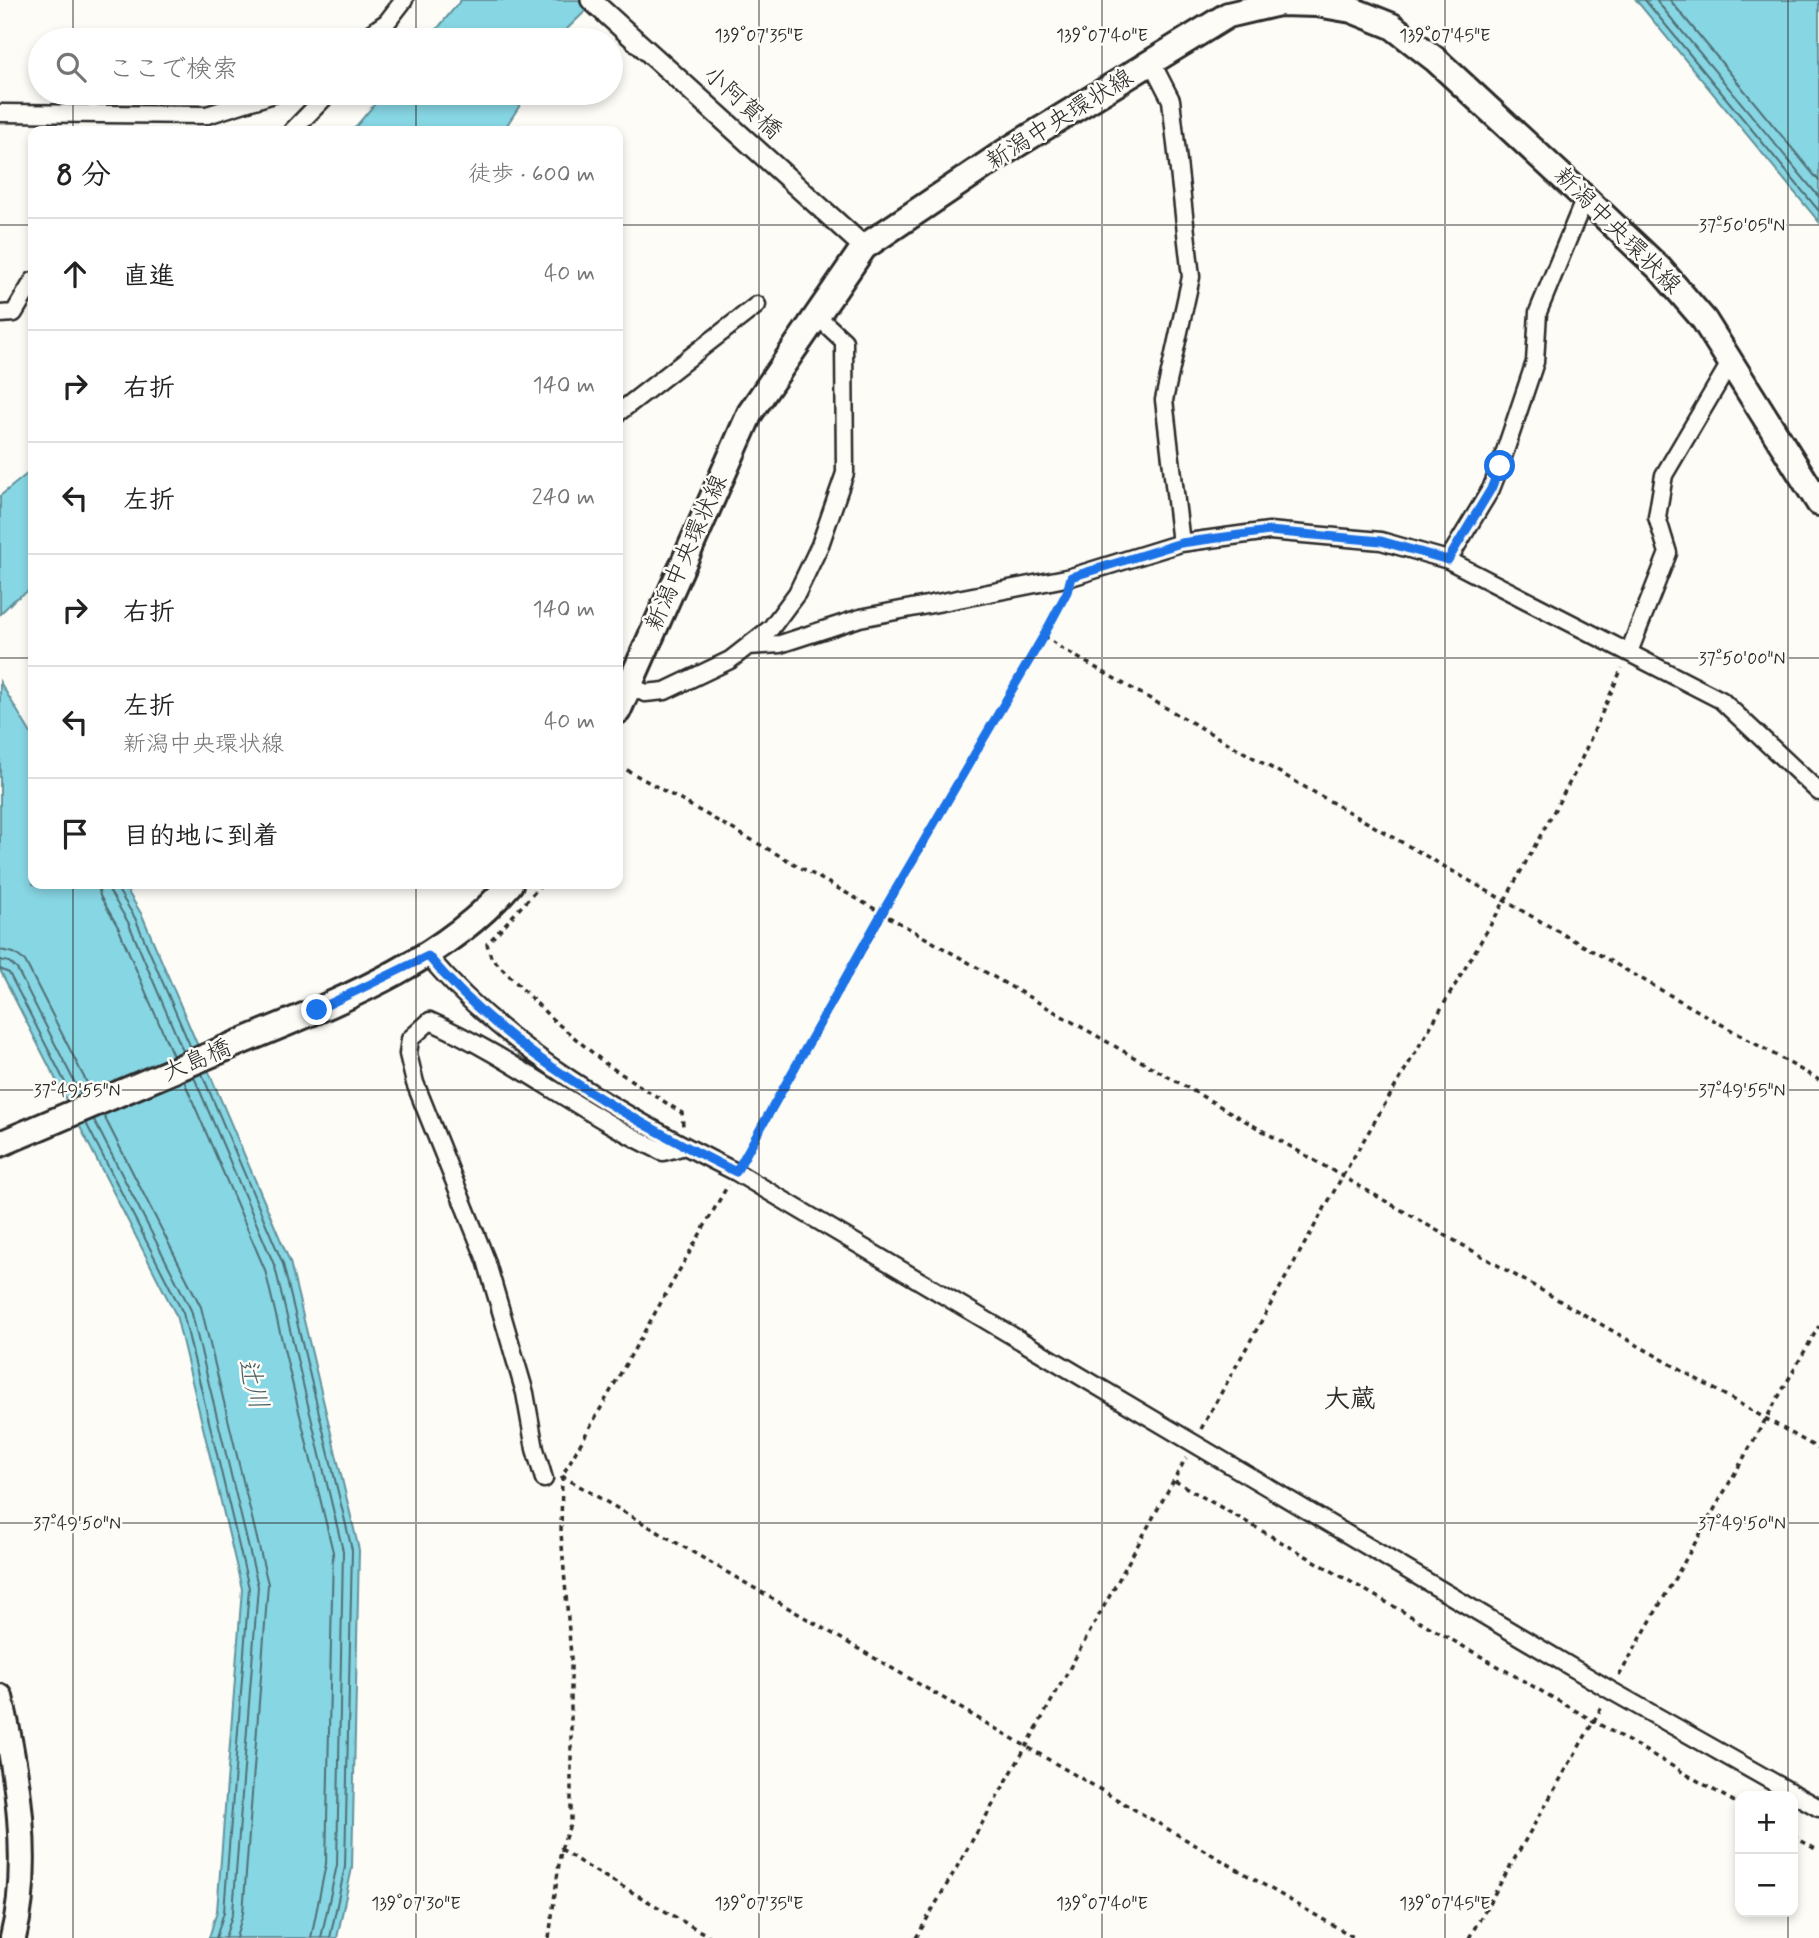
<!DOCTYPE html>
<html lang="ja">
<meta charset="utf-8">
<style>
body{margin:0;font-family:Mynerve,"Klee One",sans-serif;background:#f6f6f6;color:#222}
.controls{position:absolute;right:21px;bottom:21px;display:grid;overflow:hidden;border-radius:14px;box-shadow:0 4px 10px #0003}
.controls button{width:63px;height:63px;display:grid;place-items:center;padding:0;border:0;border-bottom:2px solid #e0e0e0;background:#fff;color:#222;font:35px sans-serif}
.stop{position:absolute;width:21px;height:21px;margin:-16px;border:5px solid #1a73e8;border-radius:50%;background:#fff}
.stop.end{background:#1a73e8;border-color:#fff;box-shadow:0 2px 7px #0008}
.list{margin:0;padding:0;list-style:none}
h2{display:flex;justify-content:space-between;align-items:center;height:91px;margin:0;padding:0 28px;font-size:30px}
h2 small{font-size:23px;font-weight:400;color:#767676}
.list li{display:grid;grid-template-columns:46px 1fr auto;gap:21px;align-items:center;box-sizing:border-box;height:112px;padding:0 28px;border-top:2px solid #e0e0e0}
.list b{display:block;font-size:26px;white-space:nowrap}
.list p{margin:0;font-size:23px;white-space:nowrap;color:#767676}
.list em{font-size:23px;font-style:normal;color:#767676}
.icon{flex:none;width:38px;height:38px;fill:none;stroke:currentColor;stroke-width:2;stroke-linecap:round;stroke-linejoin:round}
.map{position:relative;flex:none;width:1819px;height:1938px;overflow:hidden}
.search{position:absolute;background:#fff;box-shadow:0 4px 10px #0003;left:28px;top:28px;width:595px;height:77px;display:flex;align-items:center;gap:18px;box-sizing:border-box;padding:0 24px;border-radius:38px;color:#767676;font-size:26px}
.panel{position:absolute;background:#fff;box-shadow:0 4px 10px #0003;left:28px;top:126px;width:595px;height:763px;border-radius:14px}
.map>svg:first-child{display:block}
.water{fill:#87d6e4;stroke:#62929a;stroke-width:2}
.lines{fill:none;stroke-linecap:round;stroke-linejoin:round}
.shore{stroke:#506f75;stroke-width:2}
.minor-casing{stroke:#2b2b2b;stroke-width:21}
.tertiary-casing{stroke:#2b2b2b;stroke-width:24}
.primary-casing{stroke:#2b2b2b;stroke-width:30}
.path{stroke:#2b2b2b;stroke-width:3.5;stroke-dasharray:5 5;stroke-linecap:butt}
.minor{stroke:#fdfcf7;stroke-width:16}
.tertiary{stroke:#fdfcf7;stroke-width:19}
.primary{stroke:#fdfcf7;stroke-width:24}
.route{stroke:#1a73e8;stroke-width:9}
.ticks{fill:none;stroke:#2b2b2b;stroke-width:2;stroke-opacity:0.45}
.labels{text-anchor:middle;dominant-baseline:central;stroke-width:5;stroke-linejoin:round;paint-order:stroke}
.street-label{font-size:24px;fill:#2b2b2b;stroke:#fdfcf7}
.water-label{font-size:26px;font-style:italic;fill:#475e62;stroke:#fdfcf7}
.neighbourhood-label{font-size:26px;font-weight:bold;fill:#2b2b2b;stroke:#fdfcf7}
.ticks-label{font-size:18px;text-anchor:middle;fill:#2b2b2b;stroke:#fdfcf7;stroke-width:5;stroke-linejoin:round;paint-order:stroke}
</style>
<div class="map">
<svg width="1819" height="1938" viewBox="0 0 1819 1938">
<rect width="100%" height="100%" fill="#fdfcf7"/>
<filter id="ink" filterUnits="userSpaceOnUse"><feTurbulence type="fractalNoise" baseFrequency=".0143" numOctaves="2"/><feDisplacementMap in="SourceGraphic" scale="14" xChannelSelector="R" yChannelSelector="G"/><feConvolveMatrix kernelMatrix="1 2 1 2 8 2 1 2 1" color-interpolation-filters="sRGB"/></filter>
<g filter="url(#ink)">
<path class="water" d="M461,0H597L568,28L560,40H428Z
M1636,0H1819V222Z
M384,93H528L503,131H352Z
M33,469V588L14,600L0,614V496Z
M0,682L33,737V884H123L142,915L290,1262L359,1550L352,1868L337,1938H209L217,1911L242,1589L176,1315L0,970Z"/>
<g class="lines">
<path class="shore" d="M1645,0L1819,211
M1656,0L1819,197
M1670,0L1819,181
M98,884L100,896L118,927L173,1056
M108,884L110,892L128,922L183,1051
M117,884L118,890L135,918L191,1048
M0,950L14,953L25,961L91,1091
M0,960L9,962L17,969L81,1095
M0,969L9,973L73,1098
M202,1074L283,1264L352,1550L345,1867L330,1938
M194,1077L275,1267L343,1551L337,1865L321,1938
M184,1081L265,1270L333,1552L326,1864L311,1938
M104,1116L201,1307L268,1584L243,1913L236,1938
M94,1120L191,1310L258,1586L233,1912L225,1938
M86,1123L183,1313L249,1588L224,1912L216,1938"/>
<defs>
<path id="minor" d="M361,40L387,22L404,0
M1152,63L1171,100L1191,277L1164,400L1181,543
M0,113L207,115L277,93
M292,131L329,93
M0,314L14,313L33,281
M618,413L757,305
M1448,560L1491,489L1500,466L1535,362L1538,312L1585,198
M748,646L780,644L860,618L1071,577L1181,543L1269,531L1381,541L1448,560L1721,700L1819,792
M1629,652L1668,553L1657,517L1664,475L1730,363
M629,685L645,693L665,691L730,660L771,628L797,593L820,545L845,473L844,341L816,315
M428,956C509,1052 625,1117 736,1172L1610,1690L1819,1808
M544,1479L535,1449L525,1393L486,1260L415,1083L408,1054L410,1039L430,1021C512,1057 582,1114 663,1152L685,1146"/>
<path id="tertiary" d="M591,0L864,247"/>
<path id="primary" d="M618,711L750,413L864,247L1011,148L1228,15L1279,3L1317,4L1352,10L1392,26L1436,60L1585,198L1660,269L1704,320L1819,503
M0,1144C77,1112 154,1079 231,1046C329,1005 440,966 510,884
M0,1697C17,1771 32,1863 13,1938"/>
</defs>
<use href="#minor" class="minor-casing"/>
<use href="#tertiary" class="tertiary-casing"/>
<use href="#primary" class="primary-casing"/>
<path class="path" d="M1044,635L1061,648L1819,1080
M618,765L882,913L1819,1449
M542,884L487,944L491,957L551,1018L606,1064L682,1113L683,1126
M745,1158L1065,596
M1201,1429L1342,1177L1504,902L1577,769L1622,668
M562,1476L1355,1938
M1175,1481L1740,1805
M1619,1676L1819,1326
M1793,1836L1819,1851
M561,1849L583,1864L712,1938
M549,1938L561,1849L571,1822V1656L561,1533L562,1476L728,1185
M916,1938L1026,1747L1186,1458
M1469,1938L1603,1705"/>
<use href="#minor" class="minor"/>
<use href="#tertiary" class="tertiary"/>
<use href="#primary" class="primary"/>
</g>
</g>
<g class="lines" filter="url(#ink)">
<path class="route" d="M317,1010L428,956C508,1052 625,1117 736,1172L882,913L1044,635L1067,592L1071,577L1181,543L1269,531L1381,541L1448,560L1491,489L1500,466"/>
</g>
<path class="ticks" d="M73,0V40M416,0V40M759,0V1938M1102,0V1938M1445,0V1938M1788,0V1796M73,93V131M416,93V131M0,225H33M618,225H1819M0,658H33M618,658H1819M73,884V1938M416,884V1938M0,1090H1819M0,1523H1819M1788,1912V1938"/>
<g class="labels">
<g class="street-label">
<text transform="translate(742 103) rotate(42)">小阿賀橋</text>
<text transform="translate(1060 120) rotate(-32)">新潟中央環状線</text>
<text transform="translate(1617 231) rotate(45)">新潟中央環状線</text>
<text transform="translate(687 553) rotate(-66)">新潟中央環状線</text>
<text transform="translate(197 1061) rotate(-23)">大島橋</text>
</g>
<g class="water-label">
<text transform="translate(252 1384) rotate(75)">辻川</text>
</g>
<g class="neighbourhood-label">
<text x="1350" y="1400">大蔵</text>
</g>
</g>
<g class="ticks-label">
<text x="759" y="41">139°07'35"E</text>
<text x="1102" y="41">139°07'40"E</text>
<text x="1445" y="41">139°07'45"E</text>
<text x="1742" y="231">37°50'05"N</text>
<text x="1742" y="664">37°50'00"N</text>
<text x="77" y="1096">37°49'55"N</text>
<text x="1742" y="1096">37°49'55"N</text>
<text x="77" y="1529">37°49'50"N</text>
<text x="1742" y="1529">37°49'50"N</text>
<text x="416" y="1909">139°07'30"E</text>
<text x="759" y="1909">139°07'35"E</text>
<text x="1102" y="1909">139°07'40"E</text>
<text x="1445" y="1909">139°07'45"E</text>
</g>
</svg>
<div class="controls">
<button>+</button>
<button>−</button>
</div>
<div class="stop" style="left:1500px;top:466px"></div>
<div class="stop end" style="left:317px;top:1010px"></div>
<div class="search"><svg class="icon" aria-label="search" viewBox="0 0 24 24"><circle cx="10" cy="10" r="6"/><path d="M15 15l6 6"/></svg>ここで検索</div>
<section class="panel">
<h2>8 分<small>徒歩 · 600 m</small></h2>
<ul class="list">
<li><svg class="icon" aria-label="ahead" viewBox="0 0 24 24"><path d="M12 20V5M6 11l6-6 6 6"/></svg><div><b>直進</b></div><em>40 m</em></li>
<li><svg class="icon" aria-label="right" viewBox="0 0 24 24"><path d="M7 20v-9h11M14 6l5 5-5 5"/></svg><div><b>右折</b></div><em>140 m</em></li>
<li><svg class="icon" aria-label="left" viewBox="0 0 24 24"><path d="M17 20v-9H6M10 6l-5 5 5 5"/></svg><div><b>左折</b></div><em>240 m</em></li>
<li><svg class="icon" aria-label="right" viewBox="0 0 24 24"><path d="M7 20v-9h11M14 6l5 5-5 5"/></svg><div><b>右折</b></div><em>140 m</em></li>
<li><svg class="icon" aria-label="left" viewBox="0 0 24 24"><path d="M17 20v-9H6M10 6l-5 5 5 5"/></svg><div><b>左折</b><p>新潟中央環状線</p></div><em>40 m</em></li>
<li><svg class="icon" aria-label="arrive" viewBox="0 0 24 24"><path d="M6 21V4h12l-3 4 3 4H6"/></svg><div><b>目的地に到着</b></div></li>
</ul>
</section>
</div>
